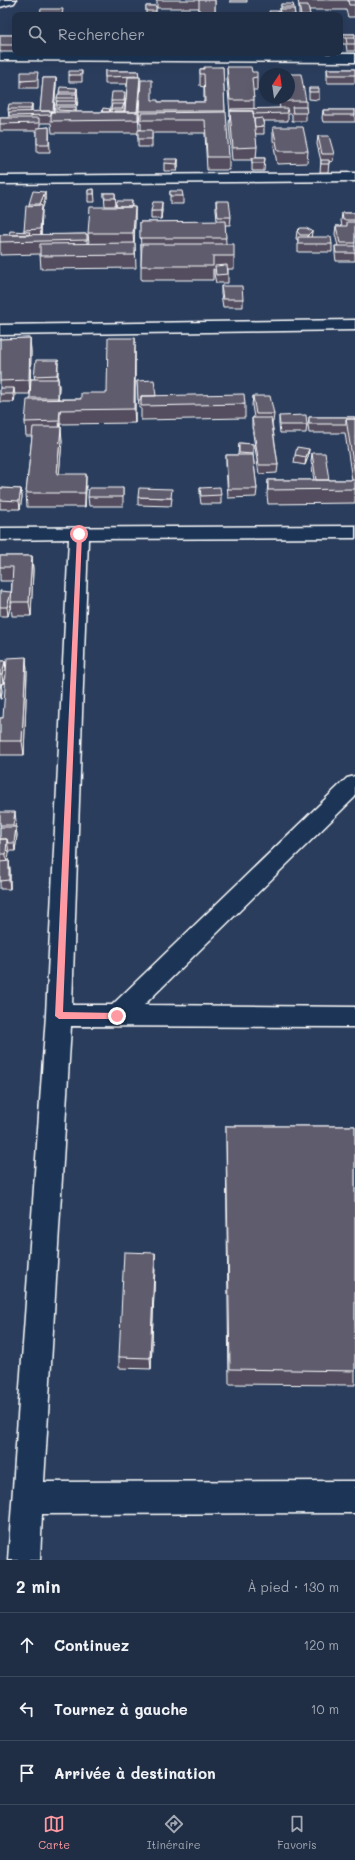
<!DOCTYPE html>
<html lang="fr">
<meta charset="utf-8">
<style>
body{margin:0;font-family:Mali,sans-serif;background:#28364c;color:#f1f3f6}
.compass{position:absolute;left:259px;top:68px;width:36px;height:36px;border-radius:50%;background:#202e45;box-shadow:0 4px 16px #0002;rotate:13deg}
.stop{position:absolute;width:12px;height:12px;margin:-9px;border:3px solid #ff9aa2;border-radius:50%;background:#fff}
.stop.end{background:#ff9aa2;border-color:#fff;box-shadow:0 1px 4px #0008}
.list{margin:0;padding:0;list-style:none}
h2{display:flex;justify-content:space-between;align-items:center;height:52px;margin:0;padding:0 16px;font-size:17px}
h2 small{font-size:13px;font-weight:400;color:#a2a8b3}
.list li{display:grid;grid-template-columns:26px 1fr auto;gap:12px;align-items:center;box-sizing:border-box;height:64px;padding:0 16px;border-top:1px solid #3d4a5e}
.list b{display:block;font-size:15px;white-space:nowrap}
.list em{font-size:13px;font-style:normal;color:#a2a8b3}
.icon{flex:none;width:22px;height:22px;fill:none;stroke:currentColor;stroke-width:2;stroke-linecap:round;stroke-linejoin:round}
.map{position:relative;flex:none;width:355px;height:1560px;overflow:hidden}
.search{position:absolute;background:#202e45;box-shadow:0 4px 16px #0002;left:12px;right:12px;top:12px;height:44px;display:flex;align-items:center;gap:10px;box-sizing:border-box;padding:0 14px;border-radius:8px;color:#a2a8b3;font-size:15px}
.sheet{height:244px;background:#202e45}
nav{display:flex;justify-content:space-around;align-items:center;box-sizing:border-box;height:56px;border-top:1px solid #3d4a5e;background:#202e45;font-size:11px;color:#a2a8b3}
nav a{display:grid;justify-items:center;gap:2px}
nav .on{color:#ff9aa2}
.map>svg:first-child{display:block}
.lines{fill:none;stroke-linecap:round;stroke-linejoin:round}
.minor-casing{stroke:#fff;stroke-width:3}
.minor{fill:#1d3557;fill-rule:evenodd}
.wall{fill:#524e5f;stroke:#fff}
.shaded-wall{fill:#42404d;stroke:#fff}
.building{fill:#5f5b6e;stroke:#fff}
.route{fill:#ff9aa2}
</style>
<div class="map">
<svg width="355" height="1560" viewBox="0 0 355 1560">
<rect width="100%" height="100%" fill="#2a3d5c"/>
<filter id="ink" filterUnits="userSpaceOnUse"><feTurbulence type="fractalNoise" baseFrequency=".025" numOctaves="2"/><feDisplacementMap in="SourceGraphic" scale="8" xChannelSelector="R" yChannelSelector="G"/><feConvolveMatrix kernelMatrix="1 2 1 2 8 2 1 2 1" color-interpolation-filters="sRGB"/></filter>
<g filter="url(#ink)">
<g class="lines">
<defs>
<path id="minor" d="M0,0H16L14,3L0,7Z
M0,52L355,54V62L0,60Z
M355,173V181L0,184V176Z
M355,320V330L0,335V325Z
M355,526V538L88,539L72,1005H112L347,778L355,776V797L144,1005L355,1007V1027L71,1026L44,1482L355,1481V1513L42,1514L40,1560H8L46,1015L69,539L0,540V528Z"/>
</defs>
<use href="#minor" class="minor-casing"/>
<use href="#minor" class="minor"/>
</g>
<path class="wall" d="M156,0H215V15H199V8H157V1H156Z
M230,0H247V2H230Z
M298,0H301V1V0H355V17H348L346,10H309L310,15H299V6Z
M281,4L294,7L295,15H279V9H281Z
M146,6H156V15H146Z
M340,34H355V51H347L346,44H340Z
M0,35H15V52H0Z
M223,67L225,112L229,157V170H207L205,133H152V147H138V133H52L51,123H40V128L49,127L50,152H37V131H0V118H9L8,109L32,104V112H40L43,78H56V85L54,112H56V105L57,101V98L59,94V92L77,88L78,101L76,106V112H102L110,109L111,112V101L125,99L124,108V111H125L127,84H105V71H138L140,85L138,112L139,130H141V123H140L139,111L152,100L158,102H204V87L200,86V69Z
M227,67L252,72L257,77V90H253L254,100V109L280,108L278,98H289L306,101V121H292V114H288V121H263L264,126V134H255L257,147L256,158H265L264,171H252V160H232L229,124L230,113L227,79Z
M327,69H355V83H327Z
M82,71V82H69V75Z
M38,79V88H21V81Z
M309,88L319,92V100L309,99Z
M323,110H355V122H323L322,118Z
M273,127L308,151L307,163L277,164L273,140Z
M318,136L334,154L333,161L329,162L328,172H320L321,161L317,144Z
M178,159V167L177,171H164V163Z
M94,189L95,202H88V190Z
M170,191L183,196V204H170Z
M45,192V200L42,210L41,235L87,234V243H89L88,233L116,207L132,201V207H135V220L134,243H135L136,268L41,269L40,254L0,255V235H9L24,231L29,204Z
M104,193H115L116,206H105Z
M216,201L231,217L230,225H225L226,244L234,256V269H228V283H216L214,274V269H213V280H141V252L140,222H217L216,209Z
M162,210L161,219H151V211Z
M342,213H355V261H336L335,254V246H338L335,234L336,226H342L341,221Z
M297,231H312L311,237L332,244V252H298V240L296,239Z
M221,286L243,299V307H223L221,294Z
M30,338L31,352L30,394H14V402H0V339Z
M135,352V423L60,424V427L62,441L59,474L86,488L85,507H27L26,493L32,436H26L25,422L30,400L31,379H35L34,376L58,369V379L59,387L58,399H81L107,393Z
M137,381L156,396L245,404V418L141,420V408H139Z
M253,396L274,414L273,422H272L278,465L277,473L259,474L252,427V418H254L252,405Z
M279,416L307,425L306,433H280L279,424Z
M309,417H355V503L268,504L267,495L268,480H314L311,461L312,453L329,480H352L345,433H309L308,425Z
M239,443L253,444V455L257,489L256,497L228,498L226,464V455H238Z
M309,449L308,457L305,465L294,463L295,455Z
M0,488L21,489L22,497L20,509H0Z
M123,488V506H89L88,497Z
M200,488L221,495V504H201L200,496Z
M138,497L172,498L171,506L138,505Z
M0,556H32L33,570L31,616H12L11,604L8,616H0V591L11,595L12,581H0Z
M26,657L27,672L24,755H0V718H3Z
M0,661H5L6,670L3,684H1L2,691L1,699H0Z
M0,812L16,821L15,827L17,835L15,851H9L8,861H9L10,870V889H0Z
M226,1126H355V1385L229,1384L226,1142Z
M155,1253V1265L151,1369L119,1368V1357Z"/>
<path class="shaded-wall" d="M140,77V85L137,120L136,116Z
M56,78V85L53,118V111Z
M77,88L78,101L77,106L76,92Z
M32,104V112L31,117V109Z
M178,159V167L177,171V164Z
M45,192V200L42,210L41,237L40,204Z
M162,202V210L161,219V211Z
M135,207V220L134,246L133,233Z
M312,231L311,239L307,243L308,235Z
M30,338L31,352L30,394L29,380Z
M135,338V423L134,409Z
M58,360V369L57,384V375Z
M58,379L59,387L58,407Z
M14,388L15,396L14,402L13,394Z
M60,410V435L59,421Z
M61,427L62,441L58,488L57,474Z
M309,449L308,457L305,465L306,457Z
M86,474V488L85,507V493Z
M21,489L22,497L20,509L19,501Z
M32,556L33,570L31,616L29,602Z
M11,592L12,600L11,602V604L8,616L7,607Z
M26,657L27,672L24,755L22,741Z
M5,661L6,670L3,684L2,675Z
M1,683L2,691L1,699L0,689Z
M15,812L16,821L14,834L13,825Z
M16,827L17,835L15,851L14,843Z
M7,839L9,853L7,868L6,854Z
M9,861L10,870V889L9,880Z
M155,1253V1265L151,1369L150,1358Z"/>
<path class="building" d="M199,0H215V15H199Z
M348,0H355V5H349Z
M281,4H293L294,7H281Z
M299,5H308L310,15H301Z
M146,6H156V11H146Z
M41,9H63L62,15H40Z
M279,9H294L295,15H281Z
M269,11H278L279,15H270Z
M340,34H355V37H340Z
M0,35H15V45H0Z
M346,38H355V44H347Z
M204,67H223L225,111H139L141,80H152V100H158V102H205L204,74H200V69H204Z
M227,67H251L252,72H257V77L252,78L254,100H230Z
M327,69H355V75H328Z
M69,71H82L81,75H69Z
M105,71H138L139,76L105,77Z
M21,72H38L37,80L21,81Z
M289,74H301L306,101H281V98H289Z
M128,77H140L137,112H114V111H125Z
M43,78H56L53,111H40Z
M60,87L77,88L76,92H59Z
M309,88H319V92H309Z
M112,92H125L124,101H111Z
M58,94H77L76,98H57Z
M57,101H76L75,105H56Z
M9,104H32L31,109H8Z
M112,104H124L122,109H111Z
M58,107H76V111L58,110Z
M292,107H306L307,113H293Z
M103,108L110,109L109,112H102Z
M287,108L288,113L253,114V111H231V109Z
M323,110H355V115H324Z
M52,111L51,115L9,116V112Z
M230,111H253L257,147L233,148Z
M51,112H138V120L51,121Z
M226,112L229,157H207L205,120H141V113Z
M0,118H39V123L0,124Z
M262,118L264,126L255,127L254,119Z
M49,127V144H37V128Z
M273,127H303L308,151H278Z
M138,130H152V139H138Z
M318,136H329L334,154H322Z
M252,158H265L264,163H252Z
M165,159H178L177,164L164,163Z
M321,160H329V164H321Z
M94,189V194H88V190Z
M33,191L45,192L40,204H29Z
M170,191H182L183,196H170Z
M104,193H115V198H104Z
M117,201H132L131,207H116Z
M216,201H229L231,217H218Z
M153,202H162L161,211H151Z
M42,205L40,229L24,230L26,206Z
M90,207H135L133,233H88Z
M342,213H355V220H343Z
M225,221L226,238H140V222Z
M347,222H355V243H340L336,226H347Z
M300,228H306L312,231L308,235H300L297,231Z
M10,231L30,232L29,235H9Z
M87,234V240L0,242V235Z
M298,237H331L332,244H298Z
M135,243V255L40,256V244Z
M142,244H234V256H213V266H141Z
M335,246H355V253H336Z
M227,265L228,274L216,275L215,266Z
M221,286H242L243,299H223Z
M30,338L29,380L0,381V339Z
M108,338H135L134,409L60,410L59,421L25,422L27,400L81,399V393H107Z
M36,360H58L57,375L34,376Z
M31,379H58V398H30Z
M154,380L156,396H141V400H138L137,381Z
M0,388H14L13,394H0Z
M244,394L245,404L141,406V396Z
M253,396H270L274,414H256Z
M306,415L307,425H280L279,416Z
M309,417H355V419H346V424H309Z
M252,418H271L278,465H259Z
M346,419H355V475Z
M33,427H61L57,474H86L85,493H26Z
M239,443L253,444V454L239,453Z
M297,447L309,449L306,457L295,455Z
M312,453H325L329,480H316Z
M226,455H253L257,489H228Z
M268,480H355V489L268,490Z
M220,487L221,495L201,496L200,488Z
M0,488L21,489L19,501L0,500Z
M89,488H123V497H88Z
M139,488L172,489L171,498L138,497Z
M0,556H32L29,602H11L13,567H0Z
M0,591L11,592L7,607H0Z
M26,657L22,741H0V718H3L7,658Z
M0,661H5L2,675H0Z
M0,812H15L13,825H0Z
M0,827H16L14,843H8L7,839H0Z
M0,839H7L6,854H0Z
M9,861V880L0,881V862Z
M226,1126H355V1371L230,1369Z
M124,1252L155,1253L150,1358L119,1357Z"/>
</g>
<path class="route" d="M79,532L82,534L63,1012L117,1013L121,1016L117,1019H59L55,1016L77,534Z"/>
</svg>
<svg class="compass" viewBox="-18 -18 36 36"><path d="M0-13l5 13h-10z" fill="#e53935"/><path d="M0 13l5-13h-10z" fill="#a2a8b3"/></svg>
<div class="stop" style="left:79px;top:534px"></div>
<div class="stop end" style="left:117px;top:1016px"></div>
<div class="search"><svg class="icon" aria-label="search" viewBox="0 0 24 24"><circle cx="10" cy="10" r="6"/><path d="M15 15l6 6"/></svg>Rechercher</div>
</div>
<section class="sheet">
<h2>2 min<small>À pied · 130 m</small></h2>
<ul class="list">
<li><svg class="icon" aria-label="ahead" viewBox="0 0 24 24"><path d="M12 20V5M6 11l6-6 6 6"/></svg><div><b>Continuez</b></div><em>120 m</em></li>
<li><svg class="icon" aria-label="left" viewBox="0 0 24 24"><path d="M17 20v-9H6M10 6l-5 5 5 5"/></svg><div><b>Tournez à gauche</b></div><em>10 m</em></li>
<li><svg class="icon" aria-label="arrive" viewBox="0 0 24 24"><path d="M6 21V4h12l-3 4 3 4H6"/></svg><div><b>Arrivée à destination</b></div></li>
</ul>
</section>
<nav>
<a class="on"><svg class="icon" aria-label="map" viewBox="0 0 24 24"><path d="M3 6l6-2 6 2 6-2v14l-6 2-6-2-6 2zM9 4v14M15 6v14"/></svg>Carte</a>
<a><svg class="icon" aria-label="directions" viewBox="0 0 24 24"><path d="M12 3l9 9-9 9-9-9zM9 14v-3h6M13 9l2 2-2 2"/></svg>Itinéraire</a>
<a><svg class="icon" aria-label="saved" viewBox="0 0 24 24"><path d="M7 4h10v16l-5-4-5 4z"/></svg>Favoris</a>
</nav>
